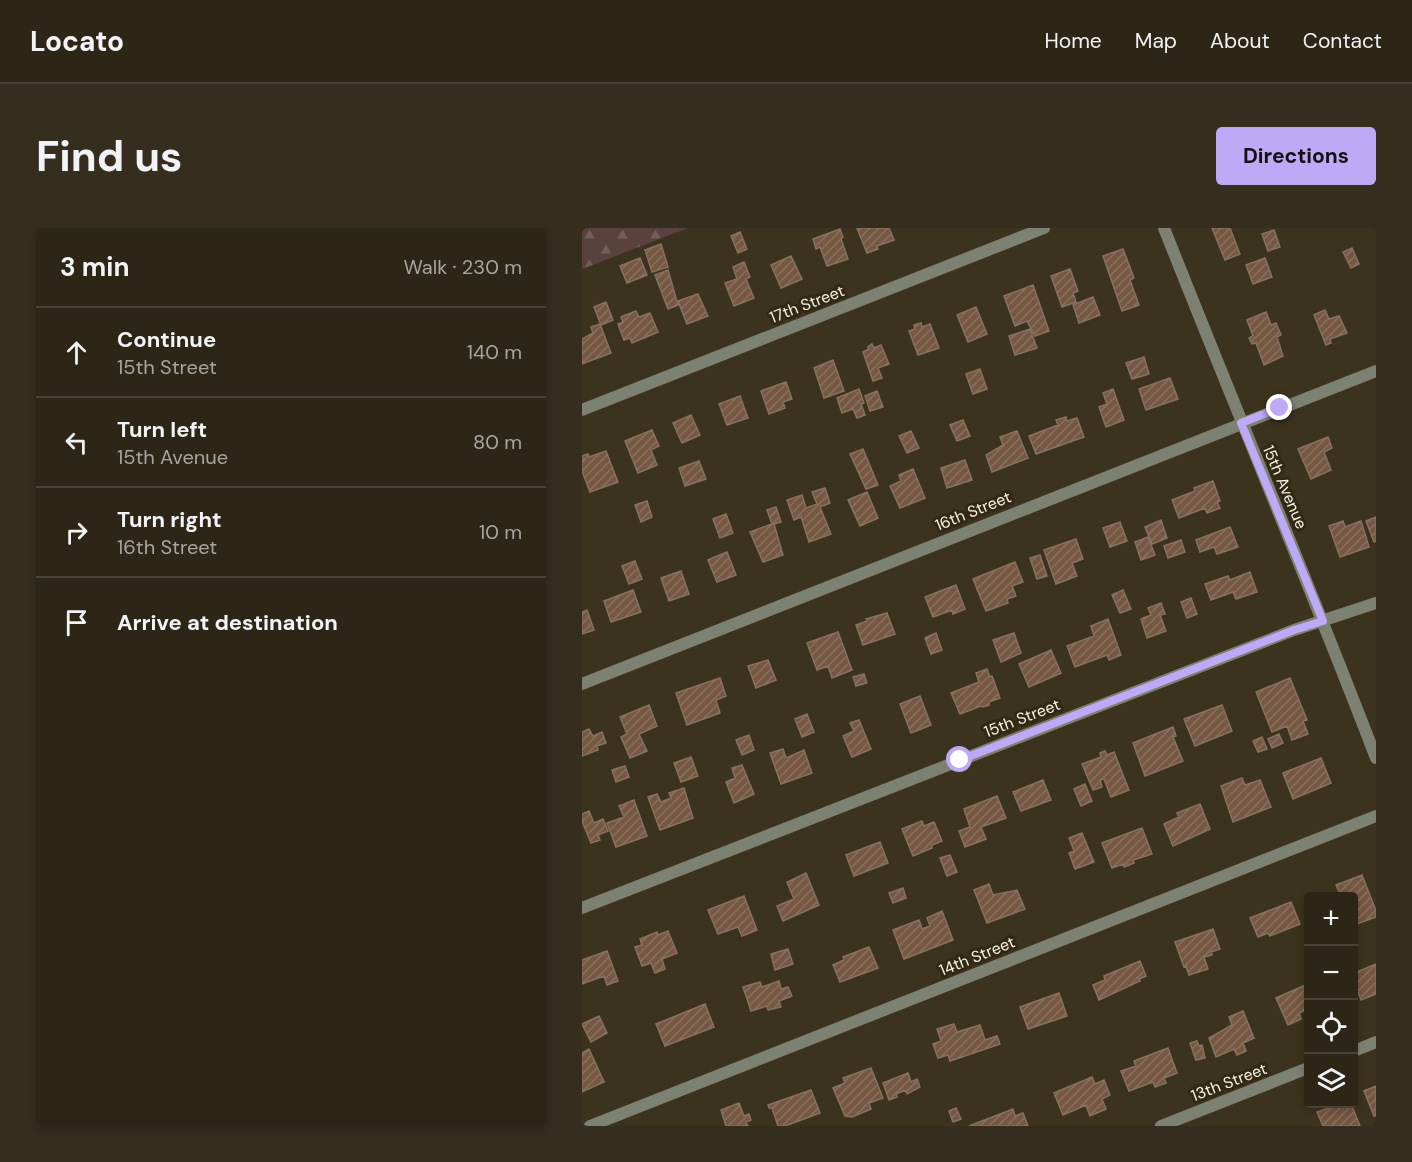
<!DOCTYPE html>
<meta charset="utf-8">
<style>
body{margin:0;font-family:"DM Sans",sans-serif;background:#352e1f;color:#f1f3f6}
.controls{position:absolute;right:18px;bottom:18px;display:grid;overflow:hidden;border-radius:6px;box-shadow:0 3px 9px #0003}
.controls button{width:54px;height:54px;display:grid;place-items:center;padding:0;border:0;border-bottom:2px solid #484335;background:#2d2616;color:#f1f3f6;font:30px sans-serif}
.stop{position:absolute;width:18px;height:18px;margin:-14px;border:4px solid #bda9f5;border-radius:50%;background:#fff}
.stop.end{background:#bda9f5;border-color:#fff;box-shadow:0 2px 6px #0008}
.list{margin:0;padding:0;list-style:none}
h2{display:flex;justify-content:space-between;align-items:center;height:78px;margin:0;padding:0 24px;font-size:26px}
h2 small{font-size:20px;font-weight:400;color:#a7a5a1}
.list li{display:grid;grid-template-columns:39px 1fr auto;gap:18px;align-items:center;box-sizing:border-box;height:90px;padding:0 24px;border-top:2px solid #484335}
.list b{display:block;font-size:22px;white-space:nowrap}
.list p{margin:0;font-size:20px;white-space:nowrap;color:#a7a5a1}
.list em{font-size:20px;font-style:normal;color:#a7a5a1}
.icon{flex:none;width:33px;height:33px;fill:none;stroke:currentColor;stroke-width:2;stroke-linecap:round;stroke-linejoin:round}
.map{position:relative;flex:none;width:794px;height:898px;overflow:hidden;border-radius:6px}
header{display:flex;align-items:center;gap:36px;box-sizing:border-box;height:84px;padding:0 30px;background:#2d2616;border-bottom:2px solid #484335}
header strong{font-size:28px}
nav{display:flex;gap:33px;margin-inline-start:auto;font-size:21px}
.intro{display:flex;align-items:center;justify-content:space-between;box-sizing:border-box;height:144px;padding:0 36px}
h1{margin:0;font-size:42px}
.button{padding:15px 27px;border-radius:6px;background:#bda9f5;color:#111;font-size:21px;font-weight:700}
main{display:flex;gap:36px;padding:0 36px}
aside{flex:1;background:#2d2616;border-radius:6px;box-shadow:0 3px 9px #0003}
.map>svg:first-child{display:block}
.forest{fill:url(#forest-firs)}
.building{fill:url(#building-hatch);stroke:#877162;stroke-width:1.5}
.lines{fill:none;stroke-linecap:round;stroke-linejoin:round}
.minor{stroke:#7d8172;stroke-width:12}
.route{stroke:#bda9f5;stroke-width:8}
.labels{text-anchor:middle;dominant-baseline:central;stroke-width:6;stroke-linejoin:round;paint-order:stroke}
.street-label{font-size:16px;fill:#f9f4e7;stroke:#322914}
</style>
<header>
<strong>Locato</strong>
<nav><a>Home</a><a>Map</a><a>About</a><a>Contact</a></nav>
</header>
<div class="intro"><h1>Find us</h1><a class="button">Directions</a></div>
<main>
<aside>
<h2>3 min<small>Walk · 230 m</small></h2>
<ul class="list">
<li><svg class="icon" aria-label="ahead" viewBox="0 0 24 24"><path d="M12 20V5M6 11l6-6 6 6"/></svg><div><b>Continue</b><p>15th Street</p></div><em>140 m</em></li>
<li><svg class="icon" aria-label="left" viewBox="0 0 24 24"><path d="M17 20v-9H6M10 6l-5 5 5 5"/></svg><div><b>Turn left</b><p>15th Avenue</p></div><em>80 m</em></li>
<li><svg class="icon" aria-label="right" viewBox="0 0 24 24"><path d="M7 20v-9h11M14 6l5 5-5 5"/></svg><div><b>Turn right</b><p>16th Street</p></div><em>10 m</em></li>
<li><svg class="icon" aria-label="arrive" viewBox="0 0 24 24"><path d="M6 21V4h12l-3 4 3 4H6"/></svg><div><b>Arrive at destination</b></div></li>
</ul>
</aside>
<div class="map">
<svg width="794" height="898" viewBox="0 0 794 898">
<defs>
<pattern id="forest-firs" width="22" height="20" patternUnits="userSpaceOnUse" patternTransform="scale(1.5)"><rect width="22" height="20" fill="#5b413e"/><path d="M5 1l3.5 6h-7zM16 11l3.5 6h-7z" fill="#735d5a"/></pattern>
<pattern id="building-hatch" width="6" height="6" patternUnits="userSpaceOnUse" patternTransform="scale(1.5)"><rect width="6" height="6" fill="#755742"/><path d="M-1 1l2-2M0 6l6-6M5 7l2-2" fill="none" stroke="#89705d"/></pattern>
</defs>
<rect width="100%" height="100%" fill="#3c331e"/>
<path class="forest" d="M0,0H106L0,41Z"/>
<path class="building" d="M275,0H307L312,12L295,18L296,21L285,25Z
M630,0H648L658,26L643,32Z
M258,1L261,9L259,11L266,31L245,38L238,19L234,21L231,11Z
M692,2L698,19L686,23L680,6Z
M158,4L165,21L156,25L149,8Z
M79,16L86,39L70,44L63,22Z
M770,20L777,36L769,40L761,24Z
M541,21L552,50L548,52L557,77L540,83L521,28Z
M209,28L220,51L199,60L189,37Z
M58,30L65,47L45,55L38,38Z
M683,30L690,49L671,56L664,37Z
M162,34L168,49L164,51L172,70L152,78L143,55L155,51L151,39Z
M488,41L496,63L491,65L494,74L480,79L469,48Z
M86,42L96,77L86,81L73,47Z
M451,57L467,103L453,108L445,93L433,98L422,68Z
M116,66L126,88L105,96L96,73Z
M511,69L518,87L497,95L491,77Z
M24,74L31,92L19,97L12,79Z
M394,79L405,106L386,114L375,87Z
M743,82L747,91L757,88L765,105L748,111L749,115L744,117L732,87Z
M54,83L57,89L68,85L76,104L50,115L48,110L42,112L36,96L41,94L39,89Z
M684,84L689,97L694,95L699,107L695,109L701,128L682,137L674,115L670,116L667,110L671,108L665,92Z
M339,95L340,99L348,96L357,120L336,127L327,103L333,101L332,97Z
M18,96L29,125L0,136V111L11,105L9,99Z
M448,101L455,120L433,127L427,108Z
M290,116L292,120L299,117L307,136L296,140L300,150L291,153L281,124L287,121L286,119Z
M562,129L567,146L550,151L544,135Z
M251,132L262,163L242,170L232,140Z
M398,141L405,161L391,166L384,146Z
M588,150L596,171L564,182L557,161Z
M204,154L210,171L201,174L203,180L187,186L179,163Z
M277,161L282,175L279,176L283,187L275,190L271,181L260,185L255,170Z
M531,161L542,192L524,199L517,179L525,176L521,165Z
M295,163L301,179L288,183L283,168Z
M158,168L166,190L145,197L137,176Z
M109,187L118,207L100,215L91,195Z
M484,189L485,193L495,190L502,209L454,226L447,208L476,197L474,192Z
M381,192L388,208L375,213L368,197Z
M70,202L77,218L69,222L75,237L56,245L43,213Z
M329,203L337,220L325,225L317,208Z
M435,203L446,230L410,244L404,227L421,217L418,209Z
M746,209L750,220L742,224L749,242L729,251L716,221Z
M281,221L296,257L284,261L268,226Z
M24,223L36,254L8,264L0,243V232H2L0,228L6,226L7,229Z
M383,232L390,252L365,260L359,240Z
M117,233L124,251L103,258L97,240Z
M331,241L343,270L318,280L308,258L319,253L317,247Z
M631,253L638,273L635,274L638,280L625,285L623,280L597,290L590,272L613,263L612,260Z
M243,260L248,275L238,279L249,306L227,314L219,289L212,292L205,272L220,267L224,280L235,276L230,264Z
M285,264L296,290L278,298L266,272Z
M65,273L70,289L59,294L53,277Z
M194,279L199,294L192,296L201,327L181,334L168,304L190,296L185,282Z
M144,286L151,305L138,310L131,291Z
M794,289V313L792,314L784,293Z
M579,292L585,310L570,316L563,299Z
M761,293L763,299L779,293L787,319L758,329L747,298Z
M538,294L545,313L528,319L521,300Z
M648,299L656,319L635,326L632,319L618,324L614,312Z
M566,309L573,327L559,332L553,314Z
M494,311L501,331L490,335L495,348L474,356L462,322Z
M599,312L603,324L586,330L582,318Z
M145,324L154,347L135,354L126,332Z
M458,327L465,348L455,351L448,330Z
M53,333L60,351L47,356L40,338Z
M433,334L441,354L430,358L434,368L425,371L426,375L404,383L391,351Z
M99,343L107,366L87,373L79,350Z
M668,344L675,364L654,371L651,364L629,372L623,356L646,348L648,352Z
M374,357L383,381L371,386L370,382L351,389L343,369Z
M51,362L59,384L29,394L22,373Z
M541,362L549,381L538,385L530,367Z
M609,370L615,386L605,390L599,374Z
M579,375L583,386L578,387L584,403L565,410L559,391L569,387L566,380Z
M5,382L12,402L0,406V384Z
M305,385L313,406L281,417L274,397L285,393L284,391Z
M526,391L539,427L527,432L525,427L493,439L485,418L512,408L509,398Z
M256,404L270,442L250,450L246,438L235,442L225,415Z
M354,405L360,422L349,426L343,410Z
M432,405L439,425L419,434L411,412Z
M469,422L479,445L447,459L437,436Z
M186,432L194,452L174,460L166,438Z
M405,441L408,449L410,448L418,470L407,474V477L401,479L399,478L378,486L369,465L397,454L394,445Z
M282,446L285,455L274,458L271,449Z
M138,450L144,468L134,472L138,485L105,497L94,465Z
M708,450L725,492L721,493L726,506L710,512L705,498L690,504L674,464Z
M338,468L349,497L329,505L318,476Z
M67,477L75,498L57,506L65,523L48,530L39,509L45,506L38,489Z
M640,477L650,503L613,518L602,491Z
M225,486L232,504L220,509L213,491Z
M277,492L289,521L270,529L261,508L272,503L268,495Z
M591,499L594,508L591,509L601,533L563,548L551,515Z
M7,501L11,508L20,504L24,515L15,518L16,522L0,528V504Z
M697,506L701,515L690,520L686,511Z
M167,507L172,522L160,527L154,512Z
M680,509L685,521L676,524L671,513Z
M201,521L204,530L222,522L230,545L199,556L188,525Z
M523,523L525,527L532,524L547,562L529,569L522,551L518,552L520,559L511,562L500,536L519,529L518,525Z
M109,529L116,548L99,554L92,535Z
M739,530L749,555L711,571L701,545Z
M160,537L172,566L152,575L144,554L153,550L150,540Z
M43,538L47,549L34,554L30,542Z
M660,550L663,557L678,552L689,579L651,594L639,558Z
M461,552L469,572L439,583L431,564Z
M503,556L510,573L499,578L492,561Z
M102,560L111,590L78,602L66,569L75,566L79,574L89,570L87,565Z
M415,568L424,590L399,599L404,611L383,619L377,603L388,599L382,581Z
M52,572L65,608L34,619L25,595L42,589L37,578Z
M618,576L628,601L591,618L582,596L597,589L595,585Z
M7,583L12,595L21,591L26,603L16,607L18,612L9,615L0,593V586Z
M340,593L342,598L352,594L360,613L350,617V620L331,628L320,601Z
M560,600L570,626L551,632L552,635L542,639L541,636L530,640L520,615Z
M500,605L512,634L493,641L487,625L492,623L487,610Z
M298,614L306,635L272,648L264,627Z
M368,627L375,644L365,648L358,630Z
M224,645L237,677L201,693L195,678L212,671L205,654Z
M780,647L794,683V689L772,697V668H759L754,657Z
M407,656L411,667L435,662L443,681L405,695L392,662Z
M321,660L324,670L311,675L307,665Z
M162,668L175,702L160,708L156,699L136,706L126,682Z
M709,674L718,696L688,708L686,705L676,709L668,690Z
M360,683L371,712L322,731L311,702L337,692L340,701L348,698L345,690Z
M631,701L638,721L629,724L630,727L622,729L626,741L607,747L604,738L602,739L593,714Z
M86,703L95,725L80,731L83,741L73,745L69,735L60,738L53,719L60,717L58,711L75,704L76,707Z
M287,719L296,740L258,754L251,737L262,732L261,729Z
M206,721L211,736L193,742L189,726Z
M25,723L36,753L25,757L22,748L0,756V732Z
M558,733L564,748L557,751L558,753L517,772L511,757L523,752L522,748Z
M794,736V766L779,772L772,753V745Z
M197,753L199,761L206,759L210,768L197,773L199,779L186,782L185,778L169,783L161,759L178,754L180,759Z
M726,756V781L717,785L719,791L706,797L694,770Z
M477,765L485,788L446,801L438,779Z
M123,776L132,799L83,818L74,796Z
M661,783L672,810L661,815L664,823L655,827L652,821L634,829L627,810L650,797L647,789Z
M17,788L25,805L9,814L0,796Z
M372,796L375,804L398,797L403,812L415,808L418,816L368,833L366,827L356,830L351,816L359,813L355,801Z
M615,813L617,818L620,817L623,830L614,832L608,815Z
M586,820L595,845L582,850L584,855L573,859L571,854L547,863L539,843L554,838L552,833Z
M7,821L22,854L0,864V825Z
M289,840L301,870L287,875L289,881L270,889L263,888L251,860L263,855L261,850Z
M326,845L329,854L335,851L338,859L325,866L323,862L314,866L315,869L307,872L301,855Z
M510,849L513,856L522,852L528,867L520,871L524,881L508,888L504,877L481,887L472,865Z
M794,858V888H792L782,863Z
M229,862L238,885L203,898H196L190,880H187L186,877Z
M157,875L162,888L167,886L169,892L164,894L166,898H144L139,882Z
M758,876H769L778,898H741L735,884Z
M374,880L379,891L371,894L367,883Z
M431,881L433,888L441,885L446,898H387Z"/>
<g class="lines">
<path class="minor" d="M582,0C652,177 726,353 794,530
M0,182L462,0
M0,456L794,143
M0,680L712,402L794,375
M772,823L794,814
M8,898L794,588
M579,898L726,840"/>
</g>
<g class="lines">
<path class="route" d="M378,532L712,402L741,393L659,195L698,180"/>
</g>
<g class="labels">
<g class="street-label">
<text transform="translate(225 76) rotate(-21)">17th Street</text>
<text transform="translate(703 259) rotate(67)">15th Avenue</text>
<text transform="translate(391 283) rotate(-22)">16th Street</text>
<text transform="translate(440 490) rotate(-21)">15th Street</text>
<text transform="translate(395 728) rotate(-22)">14th Street</text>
<text transform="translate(647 854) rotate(-21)">13th Street</text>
</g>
</g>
</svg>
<div class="controls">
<button>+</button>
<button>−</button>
<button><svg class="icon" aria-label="locate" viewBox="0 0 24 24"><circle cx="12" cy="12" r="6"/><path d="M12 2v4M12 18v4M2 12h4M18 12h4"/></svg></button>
<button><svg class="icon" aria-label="layers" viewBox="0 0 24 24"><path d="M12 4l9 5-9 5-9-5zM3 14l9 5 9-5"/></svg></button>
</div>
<div class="stop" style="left:378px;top:532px"></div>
<div class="stop end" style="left:698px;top:180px"></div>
</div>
</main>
